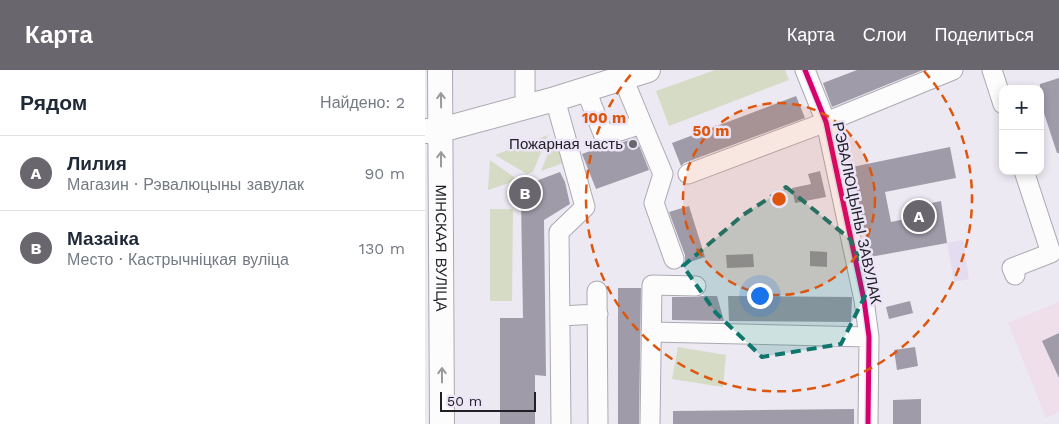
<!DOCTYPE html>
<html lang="ru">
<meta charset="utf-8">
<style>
body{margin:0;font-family:"Work Sans",sans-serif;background:#f2f2f3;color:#1f2937}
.controls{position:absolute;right:15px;top:15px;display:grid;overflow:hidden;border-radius:10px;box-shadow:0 2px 8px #0003}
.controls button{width:45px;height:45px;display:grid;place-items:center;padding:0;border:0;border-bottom:1px solid #e0e1e3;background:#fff;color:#1f2937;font:25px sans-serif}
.scale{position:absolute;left:15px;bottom:12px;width:96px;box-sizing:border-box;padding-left:5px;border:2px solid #222026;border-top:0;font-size:14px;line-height:18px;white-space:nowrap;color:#222026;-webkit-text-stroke:4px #ebe5f7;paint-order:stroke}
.you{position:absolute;left:334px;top:225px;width:18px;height:18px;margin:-12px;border:4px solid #fff;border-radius:50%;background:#1a73e8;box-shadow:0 0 0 8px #1a73e833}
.badge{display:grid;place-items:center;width:32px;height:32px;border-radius:50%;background:#69666e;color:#fff;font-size:16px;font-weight:700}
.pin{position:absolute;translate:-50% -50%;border:2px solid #fff;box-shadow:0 1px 5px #0006}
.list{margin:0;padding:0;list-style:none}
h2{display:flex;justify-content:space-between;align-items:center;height:65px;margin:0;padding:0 20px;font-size:21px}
h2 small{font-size:16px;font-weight:400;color:#747a83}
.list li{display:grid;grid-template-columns:32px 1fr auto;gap:15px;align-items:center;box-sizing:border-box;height:75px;padding:0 20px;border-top:1px solid #e0e1e3}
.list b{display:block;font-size:19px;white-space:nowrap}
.list p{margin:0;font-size:16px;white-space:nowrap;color:#747a83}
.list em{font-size:16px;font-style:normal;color:#747a83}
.map{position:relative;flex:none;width:634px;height:354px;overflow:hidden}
header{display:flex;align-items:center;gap:30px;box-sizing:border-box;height:70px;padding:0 25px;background:#69666e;color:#fff}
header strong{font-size:24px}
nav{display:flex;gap:28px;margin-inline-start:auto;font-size:18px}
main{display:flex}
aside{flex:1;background:#fff}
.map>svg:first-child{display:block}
.built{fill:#e3ddef}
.education{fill:#eedfea}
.green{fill:#d6dbc6}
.building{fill:#a09ba8}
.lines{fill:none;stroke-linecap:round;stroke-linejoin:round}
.minor-casing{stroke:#aba9b0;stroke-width:21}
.major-casing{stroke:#aba9b0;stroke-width:26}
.minor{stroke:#fcfcfd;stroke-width:19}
.major{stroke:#fcfcfd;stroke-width:24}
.cycleway-casing{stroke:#ebe5f7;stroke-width:8}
.cycleway{stroke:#d6006c;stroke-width:5}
.oneway{stroke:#9a999c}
.marked{fill:#0f766e;fill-opacity:0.2;stroke:#0f766e;stroke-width:4;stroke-dasharray:10 6;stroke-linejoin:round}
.ring{fill:none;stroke:#de560d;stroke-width:2.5;stroke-dasharray:9 6}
.poi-dot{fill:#69666e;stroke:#ebe5f7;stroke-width:2}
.labels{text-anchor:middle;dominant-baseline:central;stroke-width:5;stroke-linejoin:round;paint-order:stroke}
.poi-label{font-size:15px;fill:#222026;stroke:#ebe5f7;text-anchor:end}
.street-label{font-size:15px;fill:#222026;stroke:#ebe5f7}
.centre{fill:#de560d;stroke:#ebe5f7;stroke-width:2.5}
.ring-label{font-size:15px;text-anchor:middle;font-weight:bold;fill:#de560d;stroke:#ebe5f7;stroke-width:5;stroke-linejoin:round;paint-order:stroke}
</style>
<header>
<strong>Карта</strong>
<nav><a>Карта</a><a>Слои</a><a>Поделиться</a></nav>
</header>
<main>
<aside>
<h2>Рядом<small>Найдено: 2</small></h2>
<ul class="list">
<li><span class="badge">A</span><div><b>Лилия</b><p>Магазин · Рэвалюцыны завулак</p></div><em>90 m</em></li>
<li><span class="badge">B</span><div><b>Мазаіка</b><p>Место · Кастрычніцкая вуліца</p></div><em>130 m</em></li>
</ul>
</aside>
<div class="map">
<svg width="634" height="354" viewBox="0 0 634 354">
<rect width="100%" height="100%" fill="#ece9f3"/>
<path class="built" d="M538,170L544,209L529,212L522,173Z"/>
<path class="education" d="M634,232V342L621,348L583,253Z"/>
<path class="green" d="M290,0H360L364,10L244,56L231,21Z
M123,65L108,102L102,104L70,85Z
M129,69L138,93L116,101Z
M65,90L93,110L63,120Z
M65,139H88L87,231H65Z
M253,277L301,285L298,317L247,309Z"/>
<path class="building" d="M432,0H498L407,37L398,13Z
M634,8V83H632L615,31V14Z
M371,26L380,48L259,93L256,96L247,73Z
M211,68L224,100L171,119L157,84L176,77H182Z
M525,77L531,108L460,122L466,152L494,146L492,136L516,131L522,173L445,187L427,97Z
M395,101L401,127L370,133L367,118L386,114L383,104Z
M135,102L140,112L145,134L119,150L121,306L110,305V354H75V248H98L96,130L95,117Z
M264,136L280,187L259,194L260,191V185L244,142Z
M385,181L402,182V197L385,196Z
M328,184L329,197L302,198L301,185Z
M193,218H216L214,354H193Z
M277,226H292L299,251L247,250V227H271Z
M303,226L427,227L426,252L304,251Z
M485,231L488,243L464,249L461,237Z
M634,263V308L617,271Z
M490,277L493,296L472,300L469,280Z
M496,329V354H468V330Z
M429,339V354H248V341Z"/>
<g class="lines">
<defs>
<path id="minor" d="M100,0V24L101,37
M380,0L401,52L439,230L444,267L443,354
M567,0L578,34
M161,20L179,66L217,54L198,8
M130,29L160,137L134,162L136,354
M217,54L238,104L229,133L249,189
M263,104L401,52L528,0
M590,205L587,198L626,183L599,101
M172,221L173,354
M135,246L173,244
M226,262L444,267
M225,354L227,215L271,216"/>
<g id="major">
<path id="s1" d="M15,0L17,354"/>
<path d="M2,61L16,60L130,29L223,0"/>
</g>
</defs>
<use href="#minor" class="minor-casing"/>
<use href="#major" class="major-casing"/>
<use href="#minor" class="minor"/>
<use href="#major" class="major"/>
<defs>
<path id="cycleway" d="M380,0L401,52L439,230L444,267L443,354"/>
</defs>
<use href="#cycleway" class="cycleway-casing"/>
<use href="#cycleway" class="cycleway"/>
</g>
<defs><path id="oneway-shaft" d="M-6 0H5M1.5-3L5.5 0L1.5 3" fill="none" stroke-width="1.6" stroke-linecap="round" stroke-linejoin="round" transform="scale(1.25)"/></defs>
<g class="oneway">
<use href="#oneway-shaft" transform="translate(16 30) rotate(-91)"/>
<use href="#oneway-shaft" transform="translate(16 89) rotate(-90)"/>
<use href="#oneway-shaft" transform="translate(17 305) rotate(-90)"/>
</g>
<path class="marked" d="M361,117L425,169L446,214L416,274L337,287L291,243L258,196L318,145Z"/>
<circle cx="354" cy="129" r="96" fill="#de560d" fill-opacity=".12"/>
<g class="ring">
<circle cx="354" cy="129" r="96"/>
<path d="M499 1A193 193 0 1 1 209 1"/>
</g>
<circle class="poi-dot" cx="208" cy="74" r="5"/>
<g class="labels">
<g class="poi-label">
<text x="198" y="74">Пожарная часть</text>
</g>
<g class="street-label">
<text transform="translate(432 143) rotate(78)">РЭВАЛЮЦЫНЫ ЗАВУЛАК</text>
<text stroke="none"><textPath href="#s1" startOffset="178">МІНСКАЯ ВУЛІЦА</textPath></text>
</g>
</g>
<circle cx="354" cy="129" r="8" class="centre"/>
<g class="ring-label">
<text x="179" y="53">100 m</text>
<text x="286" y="66">50 m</text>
</g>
</svg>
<div class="controls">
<button>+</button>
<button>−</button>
</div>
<div class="scale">50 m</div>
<div class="you"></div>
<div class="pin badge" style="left:494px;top:146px">A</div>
<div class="pin badge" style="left:100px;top:123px">B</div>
</div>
</main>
